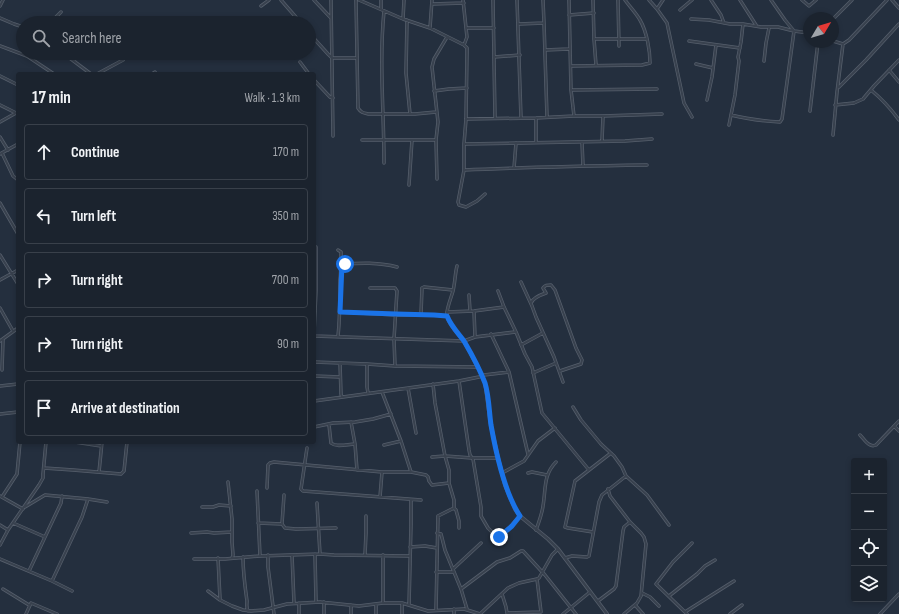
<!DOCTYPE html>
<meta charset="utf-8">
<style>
body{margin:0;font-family:"Sofia Sans Condensed",sans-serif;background:#282f3a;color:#f1f3f6}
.controls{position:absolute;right:12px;bottom:12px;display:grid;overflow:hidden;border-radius:4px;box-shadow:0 2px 6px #0003}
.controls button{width:36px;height:36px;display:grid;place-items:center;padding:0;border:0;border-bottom:1px solid #39404a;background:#1b232e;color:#f1f3f6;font:20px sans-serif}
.compass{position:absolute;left:803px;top:12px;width:36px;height:36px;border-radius:50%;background:#1b232e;box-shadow:0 2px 6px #0003;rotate:52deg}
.stop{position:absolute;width:12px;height:12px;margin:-9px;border:3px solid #1a73e8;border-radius:50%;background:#fff}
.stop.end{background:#1a73e8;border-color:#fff;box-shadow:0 1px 4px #0008}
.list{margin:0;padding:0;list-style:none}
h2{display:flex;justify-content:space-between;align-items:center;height:52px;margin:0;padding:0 16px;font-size:17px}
h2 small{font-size:13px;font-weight:400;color:#a0a4aa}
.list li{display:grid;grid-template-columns:26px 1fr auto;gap:12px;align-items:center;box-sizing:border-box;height:56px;margin:0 8px 8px;padding:0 8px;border:1px solid #39404a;border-radius:4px}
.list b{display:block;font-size:15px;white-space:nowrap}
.list em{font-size:13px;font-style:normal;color:#a0a4aa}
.icon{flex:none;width:22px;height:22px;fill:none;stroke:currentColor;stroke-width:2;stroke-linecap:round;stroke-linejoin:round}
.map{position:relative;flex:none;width:899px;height:614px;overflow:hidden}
.search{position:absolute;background:#1b232e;box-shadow:0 2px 6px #0003;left:16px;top:16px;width:300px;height:44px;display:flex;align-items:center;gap:10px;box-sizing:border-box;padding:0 14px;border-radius:22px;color:#a0a4aa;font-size:15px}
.panel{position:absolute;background:#1b232e;box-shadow:0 2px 6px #0003;left:16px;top:72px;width:300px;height:372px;border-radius:4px}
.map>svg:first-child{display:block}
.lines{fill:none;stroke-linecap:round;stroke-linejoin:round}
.minor-casing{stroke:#565f6c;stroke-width:3.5}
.tertiary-casing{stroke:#565f6c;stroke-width:4}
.minor{stroke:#38414e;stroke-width:2}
.tertiary{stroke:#38414e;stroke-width:2.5}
.route{stroke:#1a73e8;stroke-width:5}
</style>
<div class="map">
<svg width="899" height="614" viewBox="0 0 899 614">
<rect width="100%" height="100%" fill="#242f3e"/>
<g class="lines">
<defs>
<path id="minor" d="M281,0L301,23
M314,0L331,18
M331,0L333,136
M356,0L358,108C361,113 364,113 369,114H415L436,112
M359,0L403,19L430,28L464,45L467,48V53L466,119L464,144V170L458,202L459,205L466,207L477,201L485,194
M381,0V9
M463,0L467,37L464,45
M493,0L495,118
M517,0L521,118
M569,0L571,90
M593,0L594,39L596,65
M618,0L619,46
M649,0L657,9L667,23L684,103L692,117
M711,0L721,15L724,23
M740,0L756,25
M802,0L809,6L816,0
M892,0L899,8
M432,4L464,3
M0,6L3,0
M261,6L269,0
M657,9L663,0
M680,10L692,0
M384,11C379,62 384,112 384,163
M569,15L594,13
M835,17L852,0
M0,18L14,24L23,27
M403,19L404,0
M691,19L709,20L730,24H743L761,27H778L794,31L809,33
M407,20L406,73L410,114
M50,23L61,12
M544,23L547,117
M519,24L544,23L543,0
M430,28L432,0
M466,28H494
M309,33L328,54L332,58H357
M594,39H647
M689,41L740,48
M833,41L843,44L849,40L887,0
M0,46L27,56L54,74
M545,50L569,49
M63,53L91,74
M494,57L520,55
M73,60L86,53
M764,61L766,43L769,28
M300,62L309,74
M696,64L713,68
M571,66L642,65L650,63C650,51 647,32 640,20C636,13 630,7 625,0
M889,70L899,82
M97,74L123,60
M152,74L155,72
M0,76L18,85
M314,80L330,97L333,98
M839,87L866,60L899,24
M871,90C882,99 891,109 899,120
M434,91L449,89L467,88
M707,100L712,77L716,45
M0,105L18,114
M835,105L854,103L863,99L874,86L899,60
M810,111L818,42
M731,115C747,119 763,121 780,122L782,119L794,31L785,20L771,0
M574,116L571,90L657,89
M466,119L536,118L574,116H603L662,114
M0,122L16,113
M729,125L735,95L739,61L738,57L741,42L743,24
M833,135L837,92L843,44
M0,137L8,150
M362,140H436
M602,141L603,116
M536,142V118
M582,142L583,166
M464,144L625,141L652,139
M2,153L13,176L18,180
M0,154L18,144
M514,168L516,143
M464,170C525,167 586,166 647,165
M437,179L436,140L438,122L432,67L434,59L447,37
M409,185L412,140
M0,203L18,234
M338,250L341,252C341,262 341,271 340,280C340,299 340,318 338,336
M0,255L18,284
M342,264C360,263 379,262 397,267
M457,266C455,274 455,283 453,291C451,298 448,305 447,312C446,323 458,333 464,341
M0,280L18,270
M521,282L532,306L536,317L554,357L563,382
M370,288H395L397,291L394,339L395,366
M498,291L504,307L516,332L525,354L532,367L542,413L589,470
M469,295L470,311
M531,303C533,298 540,295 546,293L543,288C545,285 547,285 551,285L555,290L576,348L582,360L581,364L560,371
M0,308L13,331
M474,311L475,337
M340,312L396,315H434L447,316
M447,312L474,311L504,307
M421,314L422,288L424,287L453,290
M314,333L316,291V247
M491,334L509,372L528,454
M314,336L464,341L475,337L515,332
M0,341L18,328
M521,345L543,333
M314,362L367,364L395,366L478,367
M340,363L341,394L342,397
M367,364V387L368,393
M2,370L3,339
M533,373L556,363
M314,376L340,377
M459,381L469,450L470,455L473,459L481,507V516L488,528L496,536L498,537L511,526L520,516
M433,384L435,403L445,456L449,470V483L454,500V508L456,510L459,521V528
M0,386L18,384
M408,388L416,433
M382,392L401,441L411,472
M314,401L459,381L479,377L484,375L509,372
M573,407L581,420L601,444L614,456L622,467L626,476L647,495L669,525
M0,414L18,412
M351,422L355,444L357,470
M329,425L331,443C337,448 348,444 355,444
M894,426L899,431
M314,427L333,423L355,422L373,419L391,414
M860,435C865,440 869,448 876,445L899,421
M75,442L101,446
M384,445L401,441
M307,448L301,489L303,491L421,500
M432,457L445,456L472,458H498
M44,468L73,470L121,474L124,471L127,442
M99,472L102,442
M502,473L524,461L538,441L555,428
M528,473L532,472L547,475
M228,482L232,519V542L233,555L232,558
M267,488L268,465L270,463L274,462L382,472H411L426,475L428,477L429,481L432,485L449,483
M608,489L610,496L630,522L641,533L644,537L646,544L641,596L637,603L624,614
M257,491L260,556
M0,496L23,509
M2,497L17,474L20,442
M380,497L382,472
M317,503L320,554
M25,507L45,495L88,499L107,502
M202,507H213L219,505L231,506
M13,523L45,537
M258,523L282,524L285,528L296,529L336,528
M282,524L284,495
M0,525L8,530
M536,530C539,522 542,514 543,506C546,489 543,475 556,462
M593,532L568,528L565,527L575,481L611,453
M191,533L207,532L214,533L232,532
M437,533L441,534L445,550L461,589L467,609
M0,545L8,530L39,485L43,478V474L46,442
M410,547L425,546L437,548
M315,554L316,602
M268,555V567L274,614
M292,555L294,603
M365,555L366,533V516
M383,555V603
M243,557C243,572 245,587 247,601C247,605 246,607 248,611
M218,558L220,599
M565,558L572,556L587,557L589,556L599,502L602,495L626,476
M0,559L52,581L72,591
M194,559H225L260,556L320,554L334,555L410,556
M453,569L481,543
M29,571L61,503L62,496
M436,572H454
M52,581L82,517L88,499
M3,589L29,605
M461,589L497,562L510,558L521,551H523L545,575L576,614
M208,591L220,600L232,606L243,610L251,611L264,610L287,604L320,602L359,606L383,603H402L428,611L464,609L480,614
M642,593L650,597L659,606
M502,594L506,607L507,613
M669,596L697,574L705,566L715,560
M598,601L614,589L616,586L623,531L624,527L630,522
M324,602V614
M299,603V614
M402,603V614
M376,605V614
M409,605L411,525V500
M635,605L643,614
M454,609V614
M436,610L438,516L454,508
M685,612L734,581
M507,613L541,612L537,579
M26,614L31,603L57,614
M351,614V605
M480,614L508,588L519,583L537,579L539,578L552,555L558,549
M563,614L590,592
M687,614L656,584L673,562L692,543
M730,614L742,605
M880,614L899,594"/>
<path id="tertiary" d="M464,341L478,367L485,383L486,389L491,426L498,458L505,485L515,509L520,516L548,539L558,549L607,614"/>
</defs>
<use href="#minor" class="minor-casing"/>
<use href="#tertiary" class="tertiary-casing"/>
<use href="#minor" class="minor"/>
<use href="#tertiary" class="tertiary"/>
</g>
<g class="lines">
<path class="route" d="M345,264H342L340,312L396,314L434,315L447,316C451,326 458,333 464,341C471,353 480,370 485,383C489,396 489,411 491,425C496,453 504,492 520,516L512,526L499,537"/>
</g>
</svg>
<div class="controls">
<button>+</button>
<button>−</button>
<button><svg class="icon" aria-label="locate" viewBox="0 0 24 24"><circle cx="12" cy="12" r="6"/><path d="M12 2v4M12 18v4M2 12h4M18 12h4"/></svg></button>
<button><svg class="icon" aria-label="layers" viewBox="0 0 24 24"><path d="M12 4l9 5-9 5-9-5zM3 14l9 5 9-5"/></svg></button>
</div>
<svg class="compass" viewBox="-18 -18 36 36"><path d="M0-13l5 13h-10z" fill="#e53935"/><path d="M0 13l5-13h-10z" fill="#a0a4aa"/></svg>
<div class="stop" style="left:345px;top:264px"></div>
<div class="stop end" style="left:499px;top:537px"></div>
<div class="search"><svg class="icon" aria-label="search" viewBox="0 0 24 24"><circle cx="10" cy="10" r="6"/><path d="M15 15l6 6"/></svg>Search here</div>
<section class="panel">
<h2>17 min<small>Walk · 1.3 km</small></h2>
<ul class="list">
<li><svg class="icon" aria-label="ahead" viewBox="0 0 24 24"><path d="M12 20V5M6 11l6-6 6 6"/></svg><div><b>Continue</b></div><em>170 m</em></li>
<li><svg class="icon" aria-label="left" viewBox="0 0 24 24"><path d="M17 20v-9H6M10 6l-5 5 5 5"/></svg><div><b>Turn left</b></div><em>350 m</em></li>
<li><svg class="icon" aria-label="right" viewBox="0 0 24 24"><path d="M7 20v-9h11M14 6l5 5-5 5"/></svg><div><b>Turn right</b></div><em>700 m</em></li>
<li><svg class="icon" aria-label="right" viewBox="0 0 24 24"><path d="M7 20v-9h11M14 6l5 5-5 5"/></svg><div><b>Turn right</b></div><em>90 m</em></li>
<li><svg class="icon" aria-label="arrive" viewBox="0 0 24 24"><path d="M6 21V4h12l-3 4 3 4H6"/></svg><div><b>Arrive at destination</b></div></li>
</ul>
</section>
</div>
